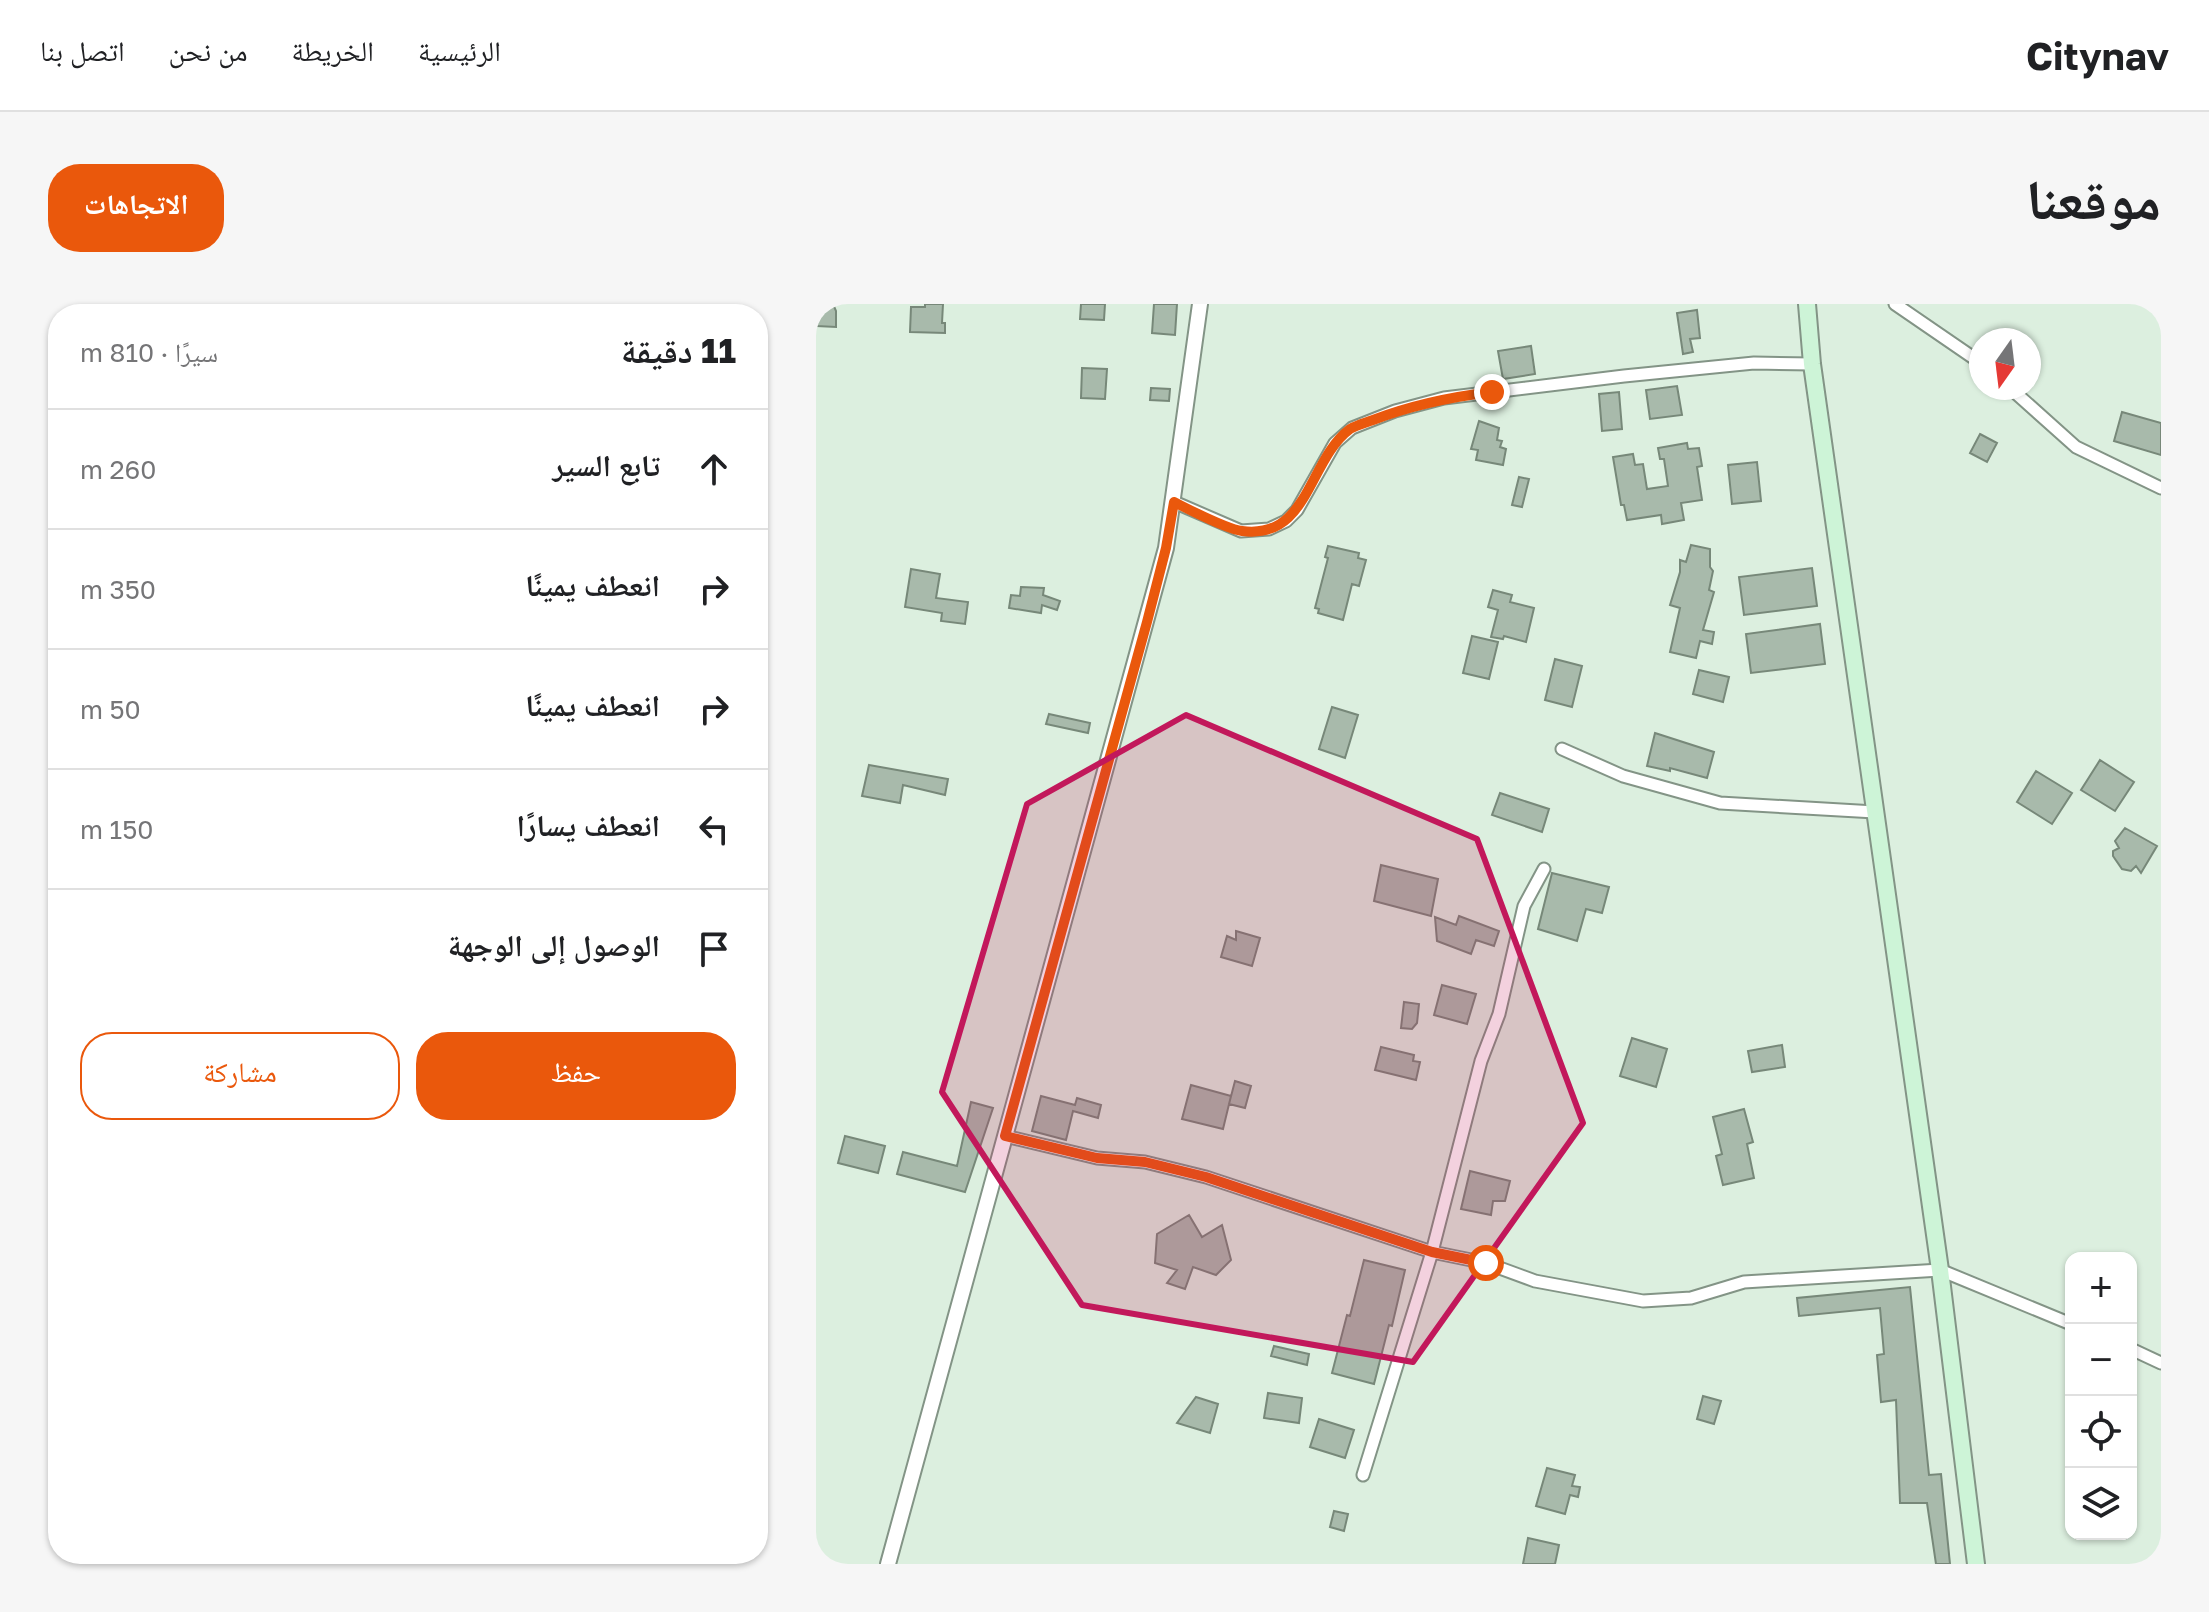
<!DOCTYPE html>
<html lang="ar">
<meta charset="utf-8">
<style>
body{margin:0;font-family:"Golos Text","Noto Naskh Arabic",sans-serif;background:#f6f6f6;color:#202124;direction:rtl}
.controls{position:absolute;right:24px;bottom:24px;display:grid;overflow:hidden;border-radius:16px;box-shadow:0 2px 6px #0004}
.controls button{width:72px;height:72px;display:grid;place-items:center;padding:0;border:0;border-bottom:2px solid #e0e0e0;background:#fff;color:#202124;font:40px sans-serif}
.compass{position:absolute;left:1153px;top:24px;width:72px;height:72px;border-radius:50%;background:#fff;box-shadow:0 2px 6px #0004;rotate:194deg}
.stop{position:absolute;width:24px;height:24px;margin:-18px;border:6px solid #ea580c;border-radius:50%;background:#fff}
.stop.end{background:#ea580c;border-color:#fff;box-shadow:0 2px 8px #0008}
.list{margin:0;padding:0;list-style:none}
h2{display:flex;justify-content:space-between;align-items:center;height:104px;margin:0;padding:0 32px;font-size:34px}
h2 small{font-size:26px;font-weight:400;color:#757577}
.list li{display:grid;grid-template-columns:52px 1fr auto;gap:24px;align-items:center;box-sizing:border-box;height:120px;padding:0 32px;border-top:2px solid #e0e0e0}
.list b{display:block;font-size:30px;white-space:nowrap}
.list em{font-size:26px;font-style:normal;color:#757577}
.actions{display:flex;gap:16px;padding:24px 32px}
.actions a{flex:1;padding:18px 0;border:2px solid #ea580c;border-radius:32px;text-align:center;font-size:28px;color:#ea580c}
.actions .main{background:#ea580c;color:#fff}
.icon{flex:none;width:44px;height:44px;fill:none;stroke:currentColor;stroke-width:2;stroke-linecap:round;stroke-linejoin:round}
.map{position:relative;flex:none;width:1345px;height:1260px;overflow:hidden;direction:ltr;border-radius:32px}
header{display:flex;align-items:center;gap:48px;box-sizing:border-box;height:112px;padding:0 40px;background:#fff;border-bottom:2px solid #e0e0e0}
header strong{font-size:38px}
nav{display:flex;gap:44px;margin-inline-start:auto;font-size:28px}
.intro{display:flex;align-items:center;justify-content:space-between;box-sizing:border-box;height:192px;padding:0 48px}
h1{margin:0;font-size:56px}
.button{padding:20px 36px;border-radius:32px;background:#ea580c;color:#fff;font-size:28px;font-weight:700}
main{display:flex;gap:48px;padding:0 48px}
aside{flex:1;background:#fff;border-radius:32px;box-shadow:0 2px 6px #0004}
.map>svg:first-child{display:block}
.building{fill:#a8baab;stroke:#778879;stroke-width:2}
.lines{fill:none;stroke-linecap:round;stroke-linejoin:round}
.minor-casing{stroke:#839486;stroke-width:15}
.tertiary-casing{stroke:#839486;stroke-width:18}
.secondary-casing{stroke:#839486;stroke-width:20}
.minor{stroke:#fff;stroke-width:11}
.tertiary{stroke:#fff;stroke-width:14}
.secondary{stroke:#cdf4d7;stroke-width:16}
.route{stroke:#ea580c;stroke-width:10}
.marked{fill:#c2185b;fill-opacity:0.2;stroke:#c2185b;stroke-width:6;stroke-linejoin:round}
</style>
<header>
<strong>Citynav</strong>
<nav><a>الرئيسية</a><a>الخريطة</a><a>من نحن</a><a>اتصل بنا</a></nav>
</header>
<div class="intro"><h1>موقعنا</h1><a class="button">الاتجاهات</a></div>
<main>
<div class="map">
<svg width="1345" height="1260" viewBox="0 0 1345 1260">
<rect width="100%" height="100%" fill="#dcefdf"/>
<path class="building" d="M0,0H17L20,7V23L0,22Z
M109,0H127L126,19H129V29L94,28L95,3H109Z
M265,0H289L288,16L264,15Z
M338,0H361L359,31L336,29Z
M881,6L884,34L874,35L877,48L867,50L861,9Z
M715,42L719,70L687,75L682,47Z
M266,64L291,65L289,95L265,94Z
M861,82L866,111L834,115L830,86Z
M335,84L354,85L353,97L334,96Z
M803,88L806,125L786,127L783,90Z
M1306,108L1345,119V151L1298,137Z
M663,117L683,124L681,136L686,137L684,143L690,145L687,161L660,156L662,146L655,145Z
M1164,130L1181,139L1171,158L1154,149Z
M871,139L872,145L883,144L886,162L881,163L886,196L865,199L868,216L846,220L845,211L811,216L808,201H805L797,153L817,150L819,161L827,160L831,185L852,182L848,155H844L842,144Z
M941,158L945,197L916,200L912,161Z
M703,173L713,175L706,203L696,201Z
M875,241L894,245V263L897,267L893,286L898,288L887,326L898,328L896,340L884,337L880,354L854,348L864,304L854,301L864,268V256L870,258Z
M512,242L543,249L542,254L550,256L543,282L536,280L527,316L502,309L503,305L499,304L512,254L509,253Z
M996,264L1001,302L928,311L923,273Z
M95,265L124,270L120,294L152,298L149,320L125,317L126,309L89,303Z
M205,283L228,284L227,291L244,297L241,306L226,301L225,309L193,304L195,291L204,292Z
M677,286L696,291L694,298L718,304L710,338L688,332L687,335L675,333L682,306L672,303Z
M1004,320L1009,360L935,369L930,330Z
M656,332L682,338L673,375L647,369Z
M739,355L766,362L756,403L729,396Z
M883,366L913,373L907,398L877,390Z
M516,403L542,411L529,454L503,445Z
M233,410L274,419L272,429L230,420Z
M839,429L898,448L891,474L854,464V467L831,462Z
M1284,456L1318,478L1299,507L1265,486Z
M53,461L132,475L129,491L87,481L84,499L46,492Z
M1220,467L1256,489L1236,520L1201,498Z
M684,489L733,505L726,528L676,511Z
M1309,524L1341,542L1325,569L1320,562L1315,567L1306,565L1297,552V547L1303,544L1299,537Z
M565,561L622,575L615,612L558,597Z
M736,569L793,583L786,609L770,605L761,637L722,625Z
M643,612L683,627L678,642L660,636L655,650L621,637L619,613L640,621Z
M420,627L444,634L436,662L405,653L411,632L420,636Z
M626,681L660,690L651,720L618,711Z
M588,698L603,700L601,719L596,725L585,724Z
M816,734L851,745L840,783L804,772Z
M966,741L969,763L936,768L932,747Z
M565,743L598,751L597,757L604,758L600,776L559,766Z
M419,777L435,782L429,804L413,800Z
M375,781L415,792L407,825L366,815Z
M225,792L259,801L261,794L285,801L282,814L257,807L250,836L216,827Z
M155,798L177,804L149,888L81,870L87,848L141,862Z
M928,805L937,838L931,840L938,874L907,881L900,852L906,850L897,813Z
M29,832L69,842L62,869L22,859Z
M654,867L694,877L689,897H677L675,911L645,905Z
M373,911L386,933L406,921L415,956L400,971L377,963L369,985L351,979L361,966L339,959L341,930Z
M548,956L589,966L576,1022L573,1021L558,1080L516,1069L531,1011L534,1012Z
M1094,983L1113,1171L1125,1170L1134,1260H1120L1111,1199H1084L1080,1096L1065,1098L1061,1051L1068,1050L1064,1004L983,1012L981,994Z
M458,1042L493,1050L491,1061L455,1052Z
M452,1089L486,1094L483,1119L448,1114Z
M887,1092L905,1097L898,1120L881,1115Z
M380,1093L402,1100L394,1129L361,1119Z
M503,1115L538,1126L529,1154L494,1143Z
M731,1164L759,1171L756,1182L764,1183L762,1193L754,1191L749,1210L720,1202Z
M518,1207L532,1210L528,1227L514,1223Z
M712,1234L743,1241L739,1260H707Z"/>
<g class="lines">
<defs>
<path id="minor" d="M1079,0L1165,59
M1194,84L1260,143L1345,184
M358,198L425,227L453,225L470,217L481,206L519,139L536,124L579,107L628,94L808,72L938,59L996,60
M746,445L807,472L904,499L1059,508
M189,832L281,854L329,858L390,873L616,948L670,959L719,977L827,997L875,994L928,978L1124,966L1255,1020
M1315,1045L1345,1059
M547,1171L616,948L665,757L683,710L708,602L728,565"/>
<path id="tertiary" d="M72,1260L350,244L384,0"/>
<path id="secondary" d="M991,0L996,60L1124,966L1160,1260"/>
</defs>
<use href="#minor" class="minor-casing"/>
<use href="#tertiary" class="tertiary-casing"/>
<use href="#secondary" class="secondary-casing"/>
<use href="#minor" class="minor"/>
<use href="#tertiary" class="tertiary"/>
<use href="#secondary" class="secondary"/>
</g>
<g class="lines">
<path class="route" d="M670,959L616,948L390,873L329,858L281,854L189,832L331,318L350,244L358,198C374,206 410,225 426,227C493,236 492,156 534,125C541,121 549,119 557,116C596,101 634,93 676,88"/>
</g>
<path class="marked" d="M370,411L661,535L767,819L597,1058L266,1001L126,788L211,500Z"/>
</svg>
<div class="controls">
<button>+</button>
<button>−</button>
<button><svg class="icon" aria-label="locate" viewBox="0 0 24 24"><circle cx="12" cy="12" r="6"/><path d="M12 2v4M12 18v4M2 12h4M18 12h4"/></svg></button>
<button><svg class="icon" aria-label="layers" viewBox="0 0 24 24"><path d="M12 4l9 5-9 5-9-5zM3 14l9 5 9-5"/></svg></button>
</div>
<svg class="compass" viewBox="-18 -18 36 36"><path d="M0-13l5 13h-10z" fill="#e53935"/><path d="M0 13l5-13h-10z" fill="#757577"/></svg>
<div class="stop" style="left:670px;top:959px"></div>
<div class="stop end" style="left:676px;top:88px"></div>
</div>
<aside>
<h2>11 دقيقة<small>سيرًا · 810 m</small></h2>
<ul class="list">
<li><svg class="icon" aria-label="ahead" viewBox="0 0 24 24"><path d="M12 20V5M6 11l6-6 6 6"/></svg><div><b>تابع السير</b></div><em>260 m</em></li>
<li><svg class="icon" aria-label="right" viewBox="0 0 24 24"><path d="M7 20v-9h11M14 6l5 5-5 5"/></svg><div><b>انعطف يمينًا</b></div><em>350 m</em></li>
<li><svg class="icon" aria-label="right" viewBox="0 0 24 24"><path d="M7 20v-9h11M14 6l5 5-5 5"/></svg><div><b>انعطف يمينًا</b></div><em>50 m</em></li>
<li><svg class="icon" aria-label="left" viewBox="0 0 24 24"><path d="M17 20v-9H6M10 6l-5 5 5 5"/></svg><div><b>انعطف يسارًا</b></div><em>150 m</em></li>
<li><svg class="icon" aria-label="arrive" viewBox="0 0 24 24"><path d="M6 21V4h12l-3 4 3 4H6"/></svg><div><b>الوصول إلى الوجهة</b></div></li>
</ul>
<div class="actions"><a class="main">حفظ</a><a>مشاركة</a></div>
</aside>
</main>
